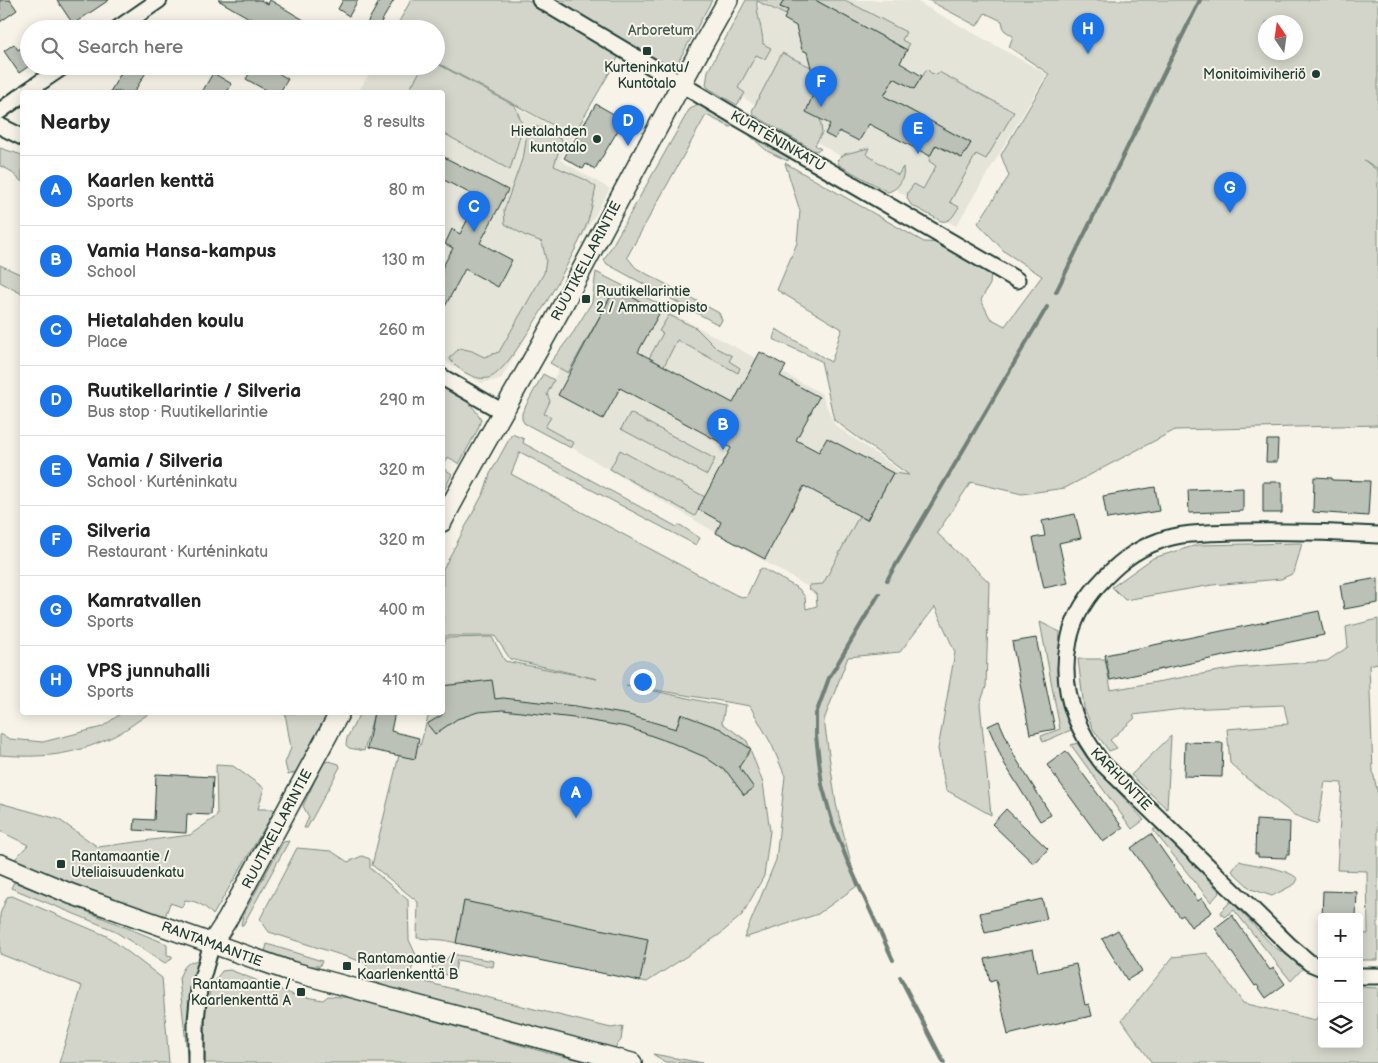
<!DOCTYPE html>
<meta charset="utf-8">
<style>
body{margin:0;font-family:"Balsamiq Sans",sans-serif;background:#f6f6f6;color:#222}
.controls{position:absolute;right:15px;bottom:15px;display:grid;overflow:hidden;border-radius:5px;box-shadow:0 2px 12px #0003}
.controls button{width:45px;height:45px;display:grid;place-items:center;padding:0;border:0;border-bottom:1px solid #e0e0e0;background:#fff;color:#222;font:25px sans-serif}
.compass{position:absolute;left:1258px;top:15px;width:45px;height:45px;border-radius:50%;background:#fff;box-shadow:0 2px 12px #0003;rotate:347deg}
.you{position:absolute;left:642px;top:681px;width:18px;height:18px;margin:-12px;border:4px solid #fff;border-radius:50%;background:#1a73e8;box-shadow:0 0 0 8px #1a73e833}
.badge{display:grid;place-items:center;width:32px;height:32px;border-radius:50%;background:#1a73e8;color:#fff;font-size:16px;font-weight:700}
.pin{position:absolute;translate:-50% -41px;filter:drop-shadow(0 1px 2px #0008)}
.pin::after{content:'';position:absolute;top:26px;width:18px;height:15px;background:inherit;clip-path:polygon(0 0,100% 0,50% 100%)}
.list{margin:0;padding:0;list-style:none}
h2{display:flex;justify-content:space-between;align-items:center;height:65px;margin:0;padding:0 20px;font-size:21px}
h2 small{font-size:16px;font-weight:400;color:#767676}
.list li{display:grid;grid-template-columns:32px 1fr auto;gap:15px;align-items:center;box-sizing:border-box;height:70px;padding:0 20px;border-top:1px solid #e0e0e0}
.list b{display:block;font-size:19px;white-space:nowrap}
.list p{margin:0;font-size:16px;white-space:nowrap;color:#767676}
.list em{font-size:16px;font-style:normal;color:#767676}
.icon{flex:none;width:28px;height:28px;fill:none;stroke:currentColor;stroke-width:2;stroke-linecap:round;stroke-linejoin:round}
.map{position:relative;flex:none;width:1378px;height:1063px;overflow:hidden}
.search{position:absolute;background:#fff;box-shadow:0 2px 12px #0003;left:20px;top:20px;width:425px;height:55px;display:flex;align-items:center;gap:12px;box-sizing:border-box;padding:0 18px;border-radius:28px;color:#767676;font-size:19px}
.panel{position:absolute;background:#fff;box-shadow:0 2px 12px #0003;left:20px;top:90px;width:425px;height:625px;border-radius:5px}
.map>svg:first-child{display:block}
.built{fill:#e5e4d9}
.green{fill:#d3d5ca;stroke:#79897f;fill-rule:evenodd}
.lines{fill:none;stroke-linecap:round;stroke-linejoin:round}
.stream{stroke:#6f8077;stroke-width:4}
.building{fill:#bbc1b6;stroke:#1f3d34}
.minor-casing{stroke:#1f3d34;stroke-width:19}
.major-casing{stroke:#1f3d34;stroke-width:22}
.minor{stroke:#f7f3e8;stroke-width:15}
.major{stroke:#f7f3e8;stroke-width:19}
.poi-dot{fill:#1f3d34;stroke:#f7f3e8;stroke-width:2}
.labels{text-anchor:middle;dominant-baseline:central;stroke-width:4;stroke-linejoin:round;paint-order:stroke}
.park-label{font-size:14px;fill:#435b52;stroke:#f7f3e8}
.poi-label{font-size:14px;fill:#1f3d34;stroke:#f7f3e8;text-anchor:end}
.street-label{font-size:14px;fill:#1f3d34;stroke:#f7f3e8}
</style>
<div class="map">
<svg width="1378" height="1063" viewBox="0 0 1378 1063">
<rect width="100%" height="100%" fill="#f7f3e8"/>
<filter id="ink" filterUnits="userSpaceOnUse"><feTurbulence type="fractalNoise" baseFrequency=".02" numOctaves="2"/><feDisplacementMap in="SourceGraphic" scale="10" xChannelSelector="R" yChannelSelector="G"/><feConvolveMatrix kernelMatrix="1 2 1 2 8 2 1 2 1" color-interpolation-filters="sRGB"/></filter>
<g filter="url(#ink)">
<path class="built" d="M762,0H914L1047,74L956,226L719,83Z
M436,65L573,137L560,160L610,189L501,379L481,383L443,360L442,92H358L374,66Z
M608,279L821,393L835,425L906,475L849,588L815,591L530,423Z"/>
<path class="green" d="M411,0H528L619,56L573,136L436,62V29H395Z
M551,0H712L672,73Z
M746,0H784L780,7L788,10L786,15L757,1C756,16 763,29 763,44L771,48L765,59L756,55L738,88L745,93L737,105L708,88L706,85L708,71Z
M815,0H845L906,32L902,40L909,44L907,50Z
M928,0H1378V169L1364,160L1378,171V425L1175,430L1065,488L1022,494L971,482L937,533L989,582L986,687L980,704L991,815L946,790L938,749L955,652L935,607L900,652L848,657L824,720L836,804L857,886L818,914L744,938L776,860L785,776L772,745L750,706L626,685L725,706L722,723L747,741L763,783L770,831L764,876L742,915L719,935L647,982L443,940L417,938L418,902L372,865L402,743L420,746L429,713L442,712V655L445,638L492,637L505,661L597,679L510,659L495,636H443V569L484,492L490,474L512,434L524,439L523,443L677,527L680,525L700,538L696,545L520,452L511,474L736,595L746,598L759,570L762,568L799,589L805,597L806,609L817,606L816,594L809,589L810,585L823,584L859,516L867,520L893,473L909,475L834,420L821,361L773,339L776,329L831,362C836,351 837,340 842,329L777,290L797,243L800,211L785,163L924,242L944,243L991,272L990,284L981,300L990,318L1005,326L1042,276L1005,252L978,223L1009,176L1001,155L1049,74L1009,47L1013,36L1004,30L1002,21L985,13L977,26ZM1266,22H1296V52H1266Z
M782,53L811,67L816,87L822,133L815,145L821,149L815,151L754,115L752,111Z
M436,63L515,106L523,126L510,170L443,133L442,92H408L423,66H436Z
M927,69L931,73L937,75L939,72L1014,112L986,159L976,154L974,158L950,202L959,207C954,214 951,223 941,221L911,205L907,198L908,192L914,184L923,189L936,166L929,161L930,156L936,145L961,158L971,143L884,96L894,78L914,89Z
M701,101L734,119L733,126L730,127L706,115L627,257L636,268L719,313L722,320L719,325L607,264L604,260L689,110Z
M533,126L542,128L562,140L554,166L586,180L596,187C593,202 590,217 584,231C572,258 514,367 491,377C477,383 456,369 449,358L460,348L472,351L484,357L499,352L544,273L546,260L542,242L524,235L505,224L504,210L524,154L527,132Z
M750,131L789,153L788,161L767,151L748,134Z
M0,148L22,155V182L9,170L0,166Z
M869,148L866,154L898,175L903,167C905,178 899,189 888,192L839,165L837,160L845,154Z
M0,265L22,275V294L0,282Z
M596,272L665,307L662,313L660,312L615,289L568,373L550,363L573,333L592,302Z
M669,315L696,328L716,348L732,356L729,361L740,368L738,373L677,340L664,366L649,358L663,333L659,331Z
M543,374L554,380L547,394L550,401L544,414L551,417L545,427L574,443L571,448L524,423L522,419V413Z
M442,388C458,392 473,404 481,419L478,429L459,464L448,457L443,468L452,474L443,493Z
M630,413L715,459L707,475L621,429Z
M620,450L705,497L695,516L610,469Z
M1302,543L1294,573L1281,579L1212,585L1125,600L1112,587L1153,558L1197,545Z
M1378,619V663L1369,665L1373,772L1378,795V960H1359V933L1368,934L1367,871L1337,870L1342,783L1325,782L1318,824L1294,815L1245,777L1230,763L1227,729L1288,724L1284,705L1183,709L1133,715L1135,718L1110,740L1117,748L1109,751L1093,729L1084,708L1078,659H1105L1111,690L1236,668L1327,661L1348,647L1346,627Z
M1040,622L1060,632L1057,671L1062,701L1071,730L1043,742L1041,736L1060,729Z
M123,712L150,713C137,721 124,732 110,738C71,756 42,758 0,755V734L10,739L43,742L102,727Z
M285,713H330L299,771L288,775L285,763L291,748Z
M360,713H374L364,751L349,748L346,745L347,738Z
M1171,736L1167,809L1131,775Z
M1077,743L1088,759L1144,820L1132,829L1071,745Z
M329,761L339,764L340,767L307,828H304L309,817L303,806L323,763Z
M216,765L233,766L264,788L258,809H273L275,810L213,915C205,906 198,901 185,900L182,907L170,903L165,917L16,862L15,859L28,845L0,831V803L58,819L98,847L190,835L217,816Z
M1158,827L1220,892L1211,902L1153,830Z
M289,841L243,925H241L243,915L283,842Z
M297,848L331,851L348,862L362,856L370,859V868L408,900L409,940L416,955L409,978L611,1028L623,1026L621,1040L613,1050L397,992L368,978L366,963L269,932L260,919Z
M1239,861C1255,866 1286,867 1298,879L1295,884L1272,896L1251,889L1232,871Z
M14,882L167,944V955L172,956V959L165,963L111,929L11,888Z
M12,896L107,936L162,978L169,1063H59L82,986L0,954V914L7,897Z
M1231,901L1273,946L1304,967L1291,981L1234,910L1224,917L1220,912Z
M267,944L322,961L320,966H310L265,952Z
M1207,953L1243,1003L1315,1020L1322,1012V1044H1359V987L1378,988V1063H1152L1122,1020L1173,957Z
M451,954L494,961L493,967L457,960L454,977L432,971L434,961L446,960Z
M199,960V967L188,1063L179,978C184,966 186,962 199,960Z
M230,970L294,995L323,1000L328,996L354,998L548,1053L594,1063H205V1012L212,984L222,971Z
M653,1054L703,1063L665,1062Z"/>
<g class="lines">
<path class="stream" d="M1056,292L1200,0
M887,580L1047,307
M879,594L829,678L816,714V736L822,785L833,824L847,860L893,960
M900,977L944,1063"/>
</g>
<path class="building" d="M0,0H10L17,10L0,22Z
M57,0H109L73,24Z
M218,0H260L268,4L270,0L319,29H275L260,20L258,23Z
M343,0H358L349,16L338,9Z
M380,0H394L377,29H373L366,25Z
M784,0H815L907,50L900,63L922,76L914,89L894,78L884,96L971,143L962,158L936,145L930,156L869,124L859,141L839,131L835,139L825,134L830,124L806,112L816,87L807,52L802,50L796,26L784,19L788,10L780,7Z
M29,43V66L19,73L4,51L14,44L18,50Z
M125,66H150L134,92H110Z
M254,66H267L288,79L280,92H269L246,79Z
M213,73L232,84L227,92H202Z
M596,104L624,120L595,169L586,164L583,169L564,158Z
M442,156L508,190L480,243L512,260L498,287L465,269L442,312V268L453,248L445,244L452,229L460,234L479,198L442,179Z
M615,288L660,312L638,352L733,403L760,352L786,366L780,376L819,397L796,440L819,452L827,438L893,473L867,520L804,486L765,559L716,533L721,522L698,509L731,448L620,388L603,419L558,395Z
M1267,440H1278L1277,462H1266Z
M1314,477L1332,478V480L1370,481L1368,516L1313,512Z
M1263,482H1282V513H1263Z
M1155,487L1159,511L1107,519L1103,496Z
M1243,488V511L1189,513L1188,490Z
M1075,514L1081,538L1059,543L1068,583L1044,588L1033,538L1045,536L1042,521Z
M1378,578V603L1344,609L1340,585Z
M1319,611L1324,635L1110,680L1105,655Z
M1036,638L1055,729L1030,734L1012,642Z
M492,680L495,699L503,698L575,706L629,715L676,729L681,714L721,729L751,749L739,767L754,788L744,795L727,772L705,757L672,743L627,727L574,718L503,710L478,712L457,719L435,734L427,724L442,715V686Z
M374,712H395L391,731L419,738L415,759L367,749Z
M999,721L1015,757L1051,815L1040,821L1004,763L988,726Z
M1185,742L1223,743L1222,777L1184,776Z
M1066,751L1123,828L1103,842L1047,765Z
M156,774L213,777L211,815L187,814L186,833L134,830L135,819L154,820Z
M1006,809L1048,849L1034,864L992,824Z
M1256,820L1290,822L1289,855H1286V858L1258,857V854H1255Z
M1151,834L1198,901L1202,898L1212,912L1191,927L1183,915L1180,917L1131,848Z
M1323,891L1357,892L1356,917H1322Z
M1042,899L1047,919L985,933L980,913Z
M464,901L648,939L640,981L456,943Z
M1232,915L1270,970L1274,968L1285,984L1266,998L1257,985L1255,986L1215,928Z
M1118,930L1142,971L1127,980L1102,939Z
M1033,949L1038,972L1076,964L1085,1005L1089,1004L1092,1016L1039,1027L1008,1035L996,980L990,982L985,959Z"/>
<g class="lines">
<defs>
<path id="minor" d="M540,0L738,118L1017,280
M117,29L159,0
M26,92L64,66
M0,111L22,95
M0,126L22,137
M442,377L503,412
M1322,968L1310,963L1290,946L1103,764C1075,728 1059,686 1069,641C1073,619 1084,601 1098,585C1116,565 1134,550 1159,541C1182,532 1210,533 1234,532C1282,531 1330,532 1378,535
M1359,976H1378
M196,1063V1021L199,989L212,943"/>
<path id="major" d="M442,522C481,448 524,377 564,303C618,202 671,100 728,0
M0,864L71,894L290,971L632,1063
M212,943L227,920L340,712"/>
</defs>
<use href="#minor" class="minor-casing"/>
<use href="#major" class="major-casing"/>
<use href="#minor" class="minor"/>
<use href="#major" class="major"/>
</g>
</g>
<g class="poi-dot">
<rect x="642" y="46" width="10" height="10" rx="2.5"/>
<circle cx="1316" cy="74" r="5"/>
<circle cx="597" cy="139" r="5"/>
<rect x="581" y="294" width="10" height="10" rx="2.5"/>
<rect x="56" y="859" width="10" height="10" rx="2.5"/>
<rect x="342" y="961" width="10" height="10" rx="2.5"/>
<rect x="296" y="987" width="10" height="10" rx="2.5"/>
</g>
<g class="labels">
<g class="park-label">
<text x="661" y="30">Arboretum</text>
</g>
<g class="poi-label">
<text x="647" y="67" text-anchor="middle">Kurteninkatu/<tspan x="647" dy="16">Kuntotalo</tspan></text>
<text x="1306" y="74">Monitoimiviheriö</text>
<text x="587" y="131">Hietalahden<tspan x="587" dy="16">kuntotalo</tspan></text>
<text x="596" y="291" text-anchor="start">Ruutikellarintie<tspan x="596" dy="16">2 / Ammattiopisto</tspan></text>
<text x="71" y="856" text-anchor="start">Rantamaantie /<tspan x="71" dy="16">Uteliaisuudenkatu</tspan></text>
<text x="357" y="958" text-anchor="start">Rantamaantie /<tspan x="357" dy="16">Kaarlenkenttä B</tspan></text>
<text x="291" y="984">Rantamaantie /<tspan x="291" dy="16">Kaarlenkenttä A</tspan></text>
</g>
<g class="street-label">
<text transform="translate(778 141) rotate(30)">KURTÉNINKATU</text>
<text transform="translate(586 261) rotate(-62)">RUUTIKELLARINTIE</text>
<text transform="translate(1121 779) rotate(46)">KARHUNTIE</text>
<text transform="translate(277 829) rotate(-62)">RUUTIKELLARINTIE</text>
<text transform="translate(212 944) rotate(20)">RANTAMAANTIE</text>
</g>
</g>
</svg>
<div class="controls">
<button>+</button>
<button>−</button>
<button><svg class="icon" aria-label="layers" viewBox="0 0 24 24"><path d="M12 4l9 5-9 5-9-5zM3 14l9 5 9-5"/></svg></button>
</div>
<svg class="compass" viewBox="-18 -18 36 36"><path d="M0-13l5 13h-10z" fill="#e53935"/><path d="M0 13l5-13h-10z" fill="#767676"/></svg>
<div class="you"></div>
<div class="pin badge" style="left:576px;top:818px">A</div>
<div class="pin badge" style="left:723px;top:450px">B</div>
<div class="pin badge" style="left:474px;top:232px">C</div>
<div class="pin badge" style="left:628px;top:146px">D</div>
<div class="pin badge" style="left:918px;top:154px">E</div>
<div class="pin badge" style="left:821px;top:107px">F</div>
<div class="pin badge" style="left:1230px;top:213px">G</div>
<div class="pin badge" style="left:1088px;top:54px">H</div>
<div class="search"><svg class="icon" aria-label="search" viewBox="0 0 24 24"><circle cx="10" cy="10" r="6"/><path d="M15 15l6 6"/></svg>Search here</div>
<section class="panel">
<h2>Nearby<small>8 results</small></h2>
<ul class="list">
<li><span class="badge">A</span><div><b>Kaarlen kenttä</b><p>Sports</p></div><em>80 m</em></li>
<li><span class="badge">B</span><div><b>Vamia Hansa-kampus</b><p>School</p></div><em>130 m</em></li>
<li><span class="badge">C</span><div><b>Hietalahden koulu</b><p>Place</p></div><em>260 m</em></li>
<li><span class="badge">D</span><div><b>Ruutikellarintie / Silveria</b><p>Bus stop · Ruutikellarintie</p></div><em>290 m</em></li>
<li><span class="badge">E</span><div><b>Vamia / Silveria</b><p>School · Kurténinkatu</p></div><em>320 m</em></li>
<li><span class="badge">F</span><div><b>Silveria</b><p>Restaurant · Kurténinkatu</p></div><em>320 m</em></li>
<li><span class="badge">G</span><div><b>Kamratvallen</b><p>Sports</p></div><em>400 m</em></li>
<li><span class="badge">H</span><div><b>VPS junnuhalli</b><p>Sports</p></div><em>410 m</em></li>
</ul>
</section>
</div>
